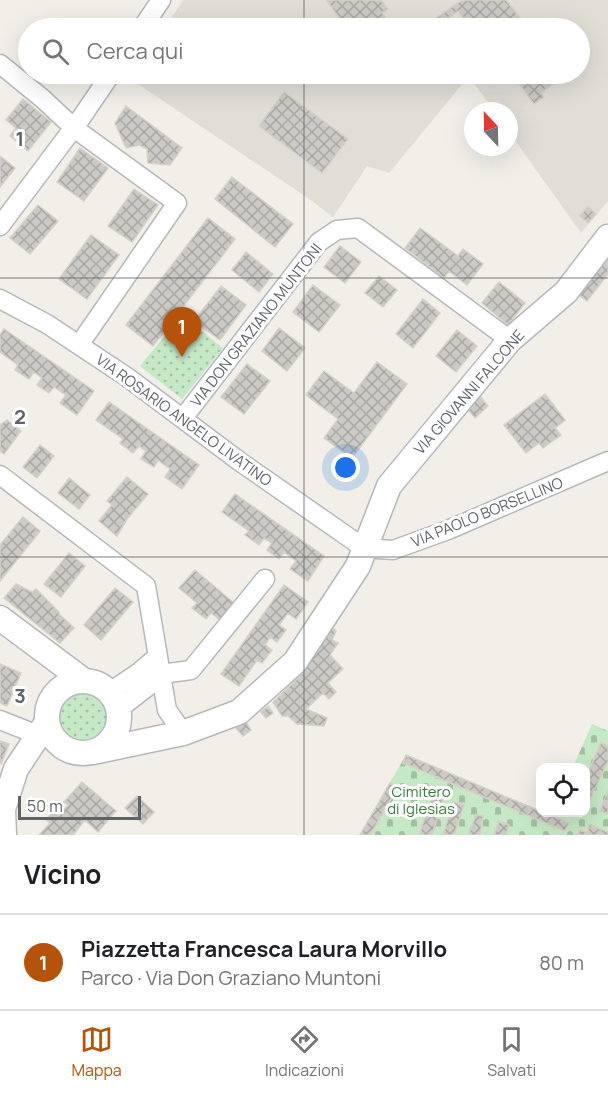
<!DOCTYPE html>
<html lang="it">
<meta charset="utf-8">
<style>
body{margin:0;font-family:Manrope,sans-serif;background:#f2f2f2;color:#202124}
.controls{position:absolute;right:18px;bottom:18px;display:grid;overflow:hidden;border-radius:12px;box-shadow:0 6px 24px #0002}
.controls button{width:54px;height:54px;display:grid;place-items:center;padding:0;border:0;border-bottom:2px solid #e0e0e0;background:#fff;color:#202124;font:30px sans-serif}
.compass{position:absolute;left:464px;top:102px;width:54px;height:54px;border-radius:50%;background:#fff;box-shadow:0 6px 24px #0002;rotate:338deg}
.scale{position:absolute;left:18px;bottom:15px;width:123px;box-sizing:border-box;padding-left:6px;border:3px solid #5f6368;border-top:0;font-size:16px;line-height:21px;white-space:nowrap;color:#5f6368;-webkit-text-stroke:4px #fff;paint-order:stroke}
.you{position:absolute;left:346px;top:468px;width:21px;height:21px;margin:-15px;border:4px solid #fff;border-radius:50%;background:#1a73e8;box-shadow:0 0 0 9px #1a73e833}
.badge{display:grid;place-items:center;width:39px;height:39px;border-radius:50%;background:#b45309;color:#fff;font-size:20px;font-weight:700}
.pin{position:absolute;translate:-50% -50px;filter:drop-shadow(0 2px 3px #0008)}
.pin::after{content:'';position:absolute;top:32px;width:21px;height:18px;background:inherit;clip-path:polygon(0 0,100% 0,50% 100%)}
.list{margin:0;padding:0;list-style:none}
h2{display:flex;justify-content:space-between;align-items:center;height:78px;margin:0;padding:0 24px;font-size:26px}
h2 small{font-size:20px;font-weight:400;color:#757577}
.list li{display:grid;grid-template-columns:39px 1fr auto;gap:18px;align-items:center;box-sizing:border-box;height:96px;padding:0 24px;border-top:2px solid #e0e0e0}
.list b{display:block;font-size:22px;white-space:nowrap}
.list p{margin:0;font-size:20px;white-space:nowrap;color:#757577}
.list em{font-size:20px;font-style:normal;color:#757577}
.icon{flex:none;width:33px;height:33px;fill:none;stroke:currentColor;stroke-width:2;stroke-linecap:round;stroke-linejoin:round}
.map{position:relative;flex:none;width:608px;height:835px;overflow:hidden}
.search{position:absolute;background:#fff;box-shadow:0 6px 24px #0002;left:18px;right:18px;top:18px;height:66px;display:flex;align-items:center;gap:15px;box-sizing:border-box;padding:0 21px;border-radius:33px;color:#757577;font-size:22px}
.sheet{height:174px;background:#fff}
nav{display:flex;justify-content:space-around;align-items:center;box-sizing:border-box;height:84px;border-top:2px solid #e0e0e0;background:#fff;font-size:16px;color:#757577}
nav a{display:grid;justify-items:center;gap:3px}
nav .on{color:#b45309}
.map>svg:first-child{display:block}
.education{fill:#e1ded6}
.green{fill:url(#green-dots)}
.cemetery{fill:url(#cemetery-stones)}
.building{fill:url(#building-cross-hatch);stroke:#d6d1c6;stroke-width:1.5}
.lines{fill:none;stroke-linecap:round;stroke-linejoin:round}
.minor-casing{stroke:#b5b8bc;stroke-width:21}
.tertiary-casing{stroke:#b5b8bc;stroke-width:27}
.minor{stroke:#fff;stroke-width:18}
.tertiary{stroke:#fff;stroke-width:24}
.grid{fill:none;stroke:#5f6368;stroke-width:1.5;stroke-opacity:0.55}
.labels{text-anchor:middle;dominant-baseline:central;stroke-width:6;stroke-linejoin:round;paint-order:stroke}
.street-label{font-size:15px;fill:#5f6368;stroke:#fff}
.park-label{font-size:15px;fill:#348238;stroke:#fff}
.grid-label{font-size:20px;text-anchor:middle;font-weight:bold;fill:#5f6368;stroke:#fff;stroke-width:6;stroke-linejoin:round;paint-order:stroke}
</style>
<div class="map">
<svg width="608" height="835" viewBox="0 0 608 835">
<defs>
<pattern id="green-dots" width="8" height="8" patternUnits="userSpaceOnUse" patternTransform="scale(1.5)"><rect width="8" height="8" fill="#c5e8c5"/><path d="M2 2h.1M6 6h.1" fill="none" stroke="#a3c0a4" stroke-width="1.8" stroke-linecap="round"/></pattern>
<pattern id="cemetery-stones" width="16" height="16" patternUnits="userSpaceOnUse" patternTransform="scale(1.5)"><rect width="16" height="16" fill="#c5e8c5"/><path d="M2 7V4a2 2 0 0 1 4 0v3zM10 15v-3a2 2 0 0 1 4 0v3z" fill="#a3c0a4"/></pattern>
<pattern id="building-cross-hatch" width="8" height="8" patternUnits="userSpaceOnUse" patternTransform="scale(1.5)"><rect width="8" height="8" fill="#cccac5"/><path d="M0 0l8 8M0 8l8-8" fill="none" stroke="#a9a8a4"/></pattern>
</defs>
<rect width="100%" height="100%" fill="#f1efe8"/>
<path class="education" d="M183,0H608V201L581,233L509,132V111H494L469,76L389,173L367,166L333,217L308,198L132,80L136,74H580V28H165Z"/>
<path class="green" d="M182,315L223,348L182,399L140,366Z
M58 716a26 26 0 1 1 52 0a26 26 0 1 1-52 0Z"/>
<path class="cemetery" d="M592,724L608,731V835H360L406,755L540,811V812L552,816L554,813L586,812V768L573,767Z"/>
<path class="building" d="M326,0H381L388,9L382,13L394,28H347Z
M462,0H506L528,28H478L476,26L471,28L458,11L434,28H422Z
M512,74H559L562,77L541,93L544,97L534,104Z
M284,92L348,139L322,173L259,126Z
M23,99L51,122L28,151L10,136L16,128L6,120Z
M126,106L182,148L170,165L148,163L147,149L139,145L126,148L115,123Z
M80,148L108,168L84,201L57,182Z
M0,156L15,168L0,187Z
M232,177L293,224L275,247L215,199Z
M134,189L158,205L132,242L108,226Z
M38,205L58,221L30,254L10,238Z
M588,206L596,214L588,223L580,216Z
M208,218L235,239L153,346L126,325Z
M420,228L458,256L463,249L483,264L467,285L449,271L444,278L405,248Z
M91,235L119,255L87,299L59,279Z
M340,246L361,262L345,283L324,267Z
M246,252L273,274L259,292L232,270Z
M602,256L608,260V274L587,301L575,292Z
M379,276L397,290L383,307L365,293Z
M499,282L525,303L508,325L482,303Z
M313,285L340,305L319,332L293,312Z
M221,286L246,305L220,340L194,321Z
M423,299L440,313L413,348L396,334Z
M279,328L305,348L287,371L262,351Z
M4,329L94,391L77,415L60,403L66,395L54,387L49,393L37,385L42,378L34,372L29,379L15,370L18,365L0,352V335Z
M457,330L477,346L456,372L436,356Z
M377,362L407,384L352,458L324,438L338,419L306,395L324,371L354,393Z
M247,364L270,381L244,414L221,397Z
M478,394L488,406L475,418L465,406Z
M545,394L565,420L555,428L561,435L543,448L539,443L526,453L504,425Z
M109,402L199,465L182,489L165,477L170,469L158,460L154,467L141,459L146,451L139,446L133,453L120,443L123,439L96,420Z
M7,420L21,431L4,454L0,451V425Z
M40,445L54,456L37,478L23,467Z
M127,477L148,494L127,519L117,536L99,521L112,505L107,501Z
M69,478L90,495L79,509L58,493Z
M235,494L324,556L308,581L290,569L296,561L284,552L279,559L267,550L272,543L264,538L259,545L245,535L249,531L222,512Z
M23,517L40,531L0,581V545Z
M69,553L85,566L61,597L44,584Z
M195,570L234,603L220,620L211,613L206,619L192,608L197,603L179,588Z
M16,584L32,592L36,589L59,612V614L74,628L60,643L4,598Z
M284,585L308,602L296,619L288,613L279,625L286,630L277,642L270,637L265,645L272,650L262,663L257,660L239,686L221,674Z
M115,588L133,602L101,640L84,625Z
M331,625L336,631L332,640L338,643L330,655L343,669L328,683L336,692L329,699L323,693L306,709L327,718L324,726L297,724L288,716H282L273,702L302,674Z
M0,664L21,673L7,706L0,703Z
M268,706L273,713L266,718L261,712Z
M245,721L251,730L243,736L236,728Z
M0,741L9,744L1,764L0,763Z
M601,742L608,746V761L590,800L586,798V778Z
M406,755L540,811V812H544L569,823L565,831L403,763Z
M82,782L116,811L98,832L85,820L73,835H39L50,823L46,820L54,811L59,816L68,805L64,802Z
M390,783L398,787L370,835H360Z
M608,791V814L600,811Z
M433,795L444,796L432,835H419Z
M137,796L154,812L143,824L125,808Z
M453,802L464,805L454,835H443Z
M476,815L483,816L480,835H468Z
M499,821L509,825L506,835H494Z
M589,824L608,832V835H577L580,830L588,833Z"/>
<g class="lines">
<defs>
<path id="minor" d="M142,28L161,0
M0,64L43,99L74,128L177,203L79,345
M0,226L81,118L111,74
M0,299L47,324L127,377L239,461L364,548L393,550L448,530L608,461
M183,418L319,242L337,230L358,228L510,340
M0,475L146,586L167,710L183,733
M161,674L191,670L265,579
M110,692L138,673L158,656
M119,709L151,684L156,664
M0,720L38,735"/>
<path id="tertiary" d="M0,618L83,680
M47 717a36 36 0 1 1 72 0a36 36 0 1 1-72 0Z
M93,752L183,733L239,712L295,662L358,566L389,486L510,340L566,292L608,237
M4,835L3,809L16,769L47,722"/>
</defs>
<use href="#minor" class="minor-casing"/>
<use href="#tertiary" class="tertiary-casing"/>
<use href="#minor" class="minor"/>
<use href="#tertiary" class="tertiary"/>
</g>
<path class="grid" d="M304,0V28M304,74V835M0,278H608M0,557H608"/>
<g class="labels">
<g class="street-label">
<text transform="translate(256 325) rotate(-52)">VIA DON GRAZIANO MUNTONI</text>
<text transform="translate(469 392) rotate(-49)">VIA GIOVANNI FALCONE</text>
<text transform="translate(184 420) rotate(36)">VIA ROSARIO ANGELO LIVATINO</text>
<text transform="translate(487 512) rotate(-22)">VIA PAOLO BORSELLINO</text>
</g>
<g class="park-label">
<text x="421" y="791">Cimitero<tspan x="421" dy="17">di Iglesias</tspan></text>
</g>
</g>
<g class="grid-label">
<text x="20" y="146">1</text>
<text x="20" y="424">2</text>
<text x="20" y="703">3</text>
</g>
</svg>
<div class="controls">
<button><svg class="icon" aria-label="locate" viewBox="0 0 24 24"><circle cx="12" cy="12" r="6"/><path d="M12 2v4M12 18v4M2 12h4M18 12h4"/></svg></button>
</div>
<svg class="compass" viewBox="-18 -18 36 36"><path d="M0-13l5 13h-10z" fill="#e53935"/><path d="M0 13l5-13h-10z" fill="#757577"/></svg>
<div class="scale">50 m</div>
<div class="you"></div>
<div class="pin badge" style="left:182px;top:357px">1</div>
<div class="search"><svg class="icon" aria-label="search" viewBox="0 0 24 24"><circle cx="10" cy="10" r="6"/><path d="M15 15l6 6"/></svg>Cerca qui</div>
</div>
<section class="sheet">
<h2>Vicino<small></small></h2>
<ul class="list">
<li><span class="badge">1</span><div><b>Piazzetta Francesca Laura Morvillo</b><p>Parco · Via Don Graziano Muntoni</p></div><em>80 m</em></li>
</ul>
</section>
<nav>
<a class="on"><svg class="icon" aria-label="map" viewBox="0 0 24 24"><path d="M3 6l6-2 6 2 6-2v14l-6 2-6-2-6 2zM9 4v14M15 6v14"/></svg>Mappa</a>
<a><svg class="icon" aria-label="directions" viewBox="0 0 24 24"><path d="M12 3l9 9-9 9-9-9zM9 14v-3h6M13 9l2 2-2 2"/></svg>Indicazioni</a>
<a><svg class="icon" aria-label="saved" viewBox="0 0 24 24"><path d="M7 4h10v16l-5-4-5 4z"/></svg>Salvati</a>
</nav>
